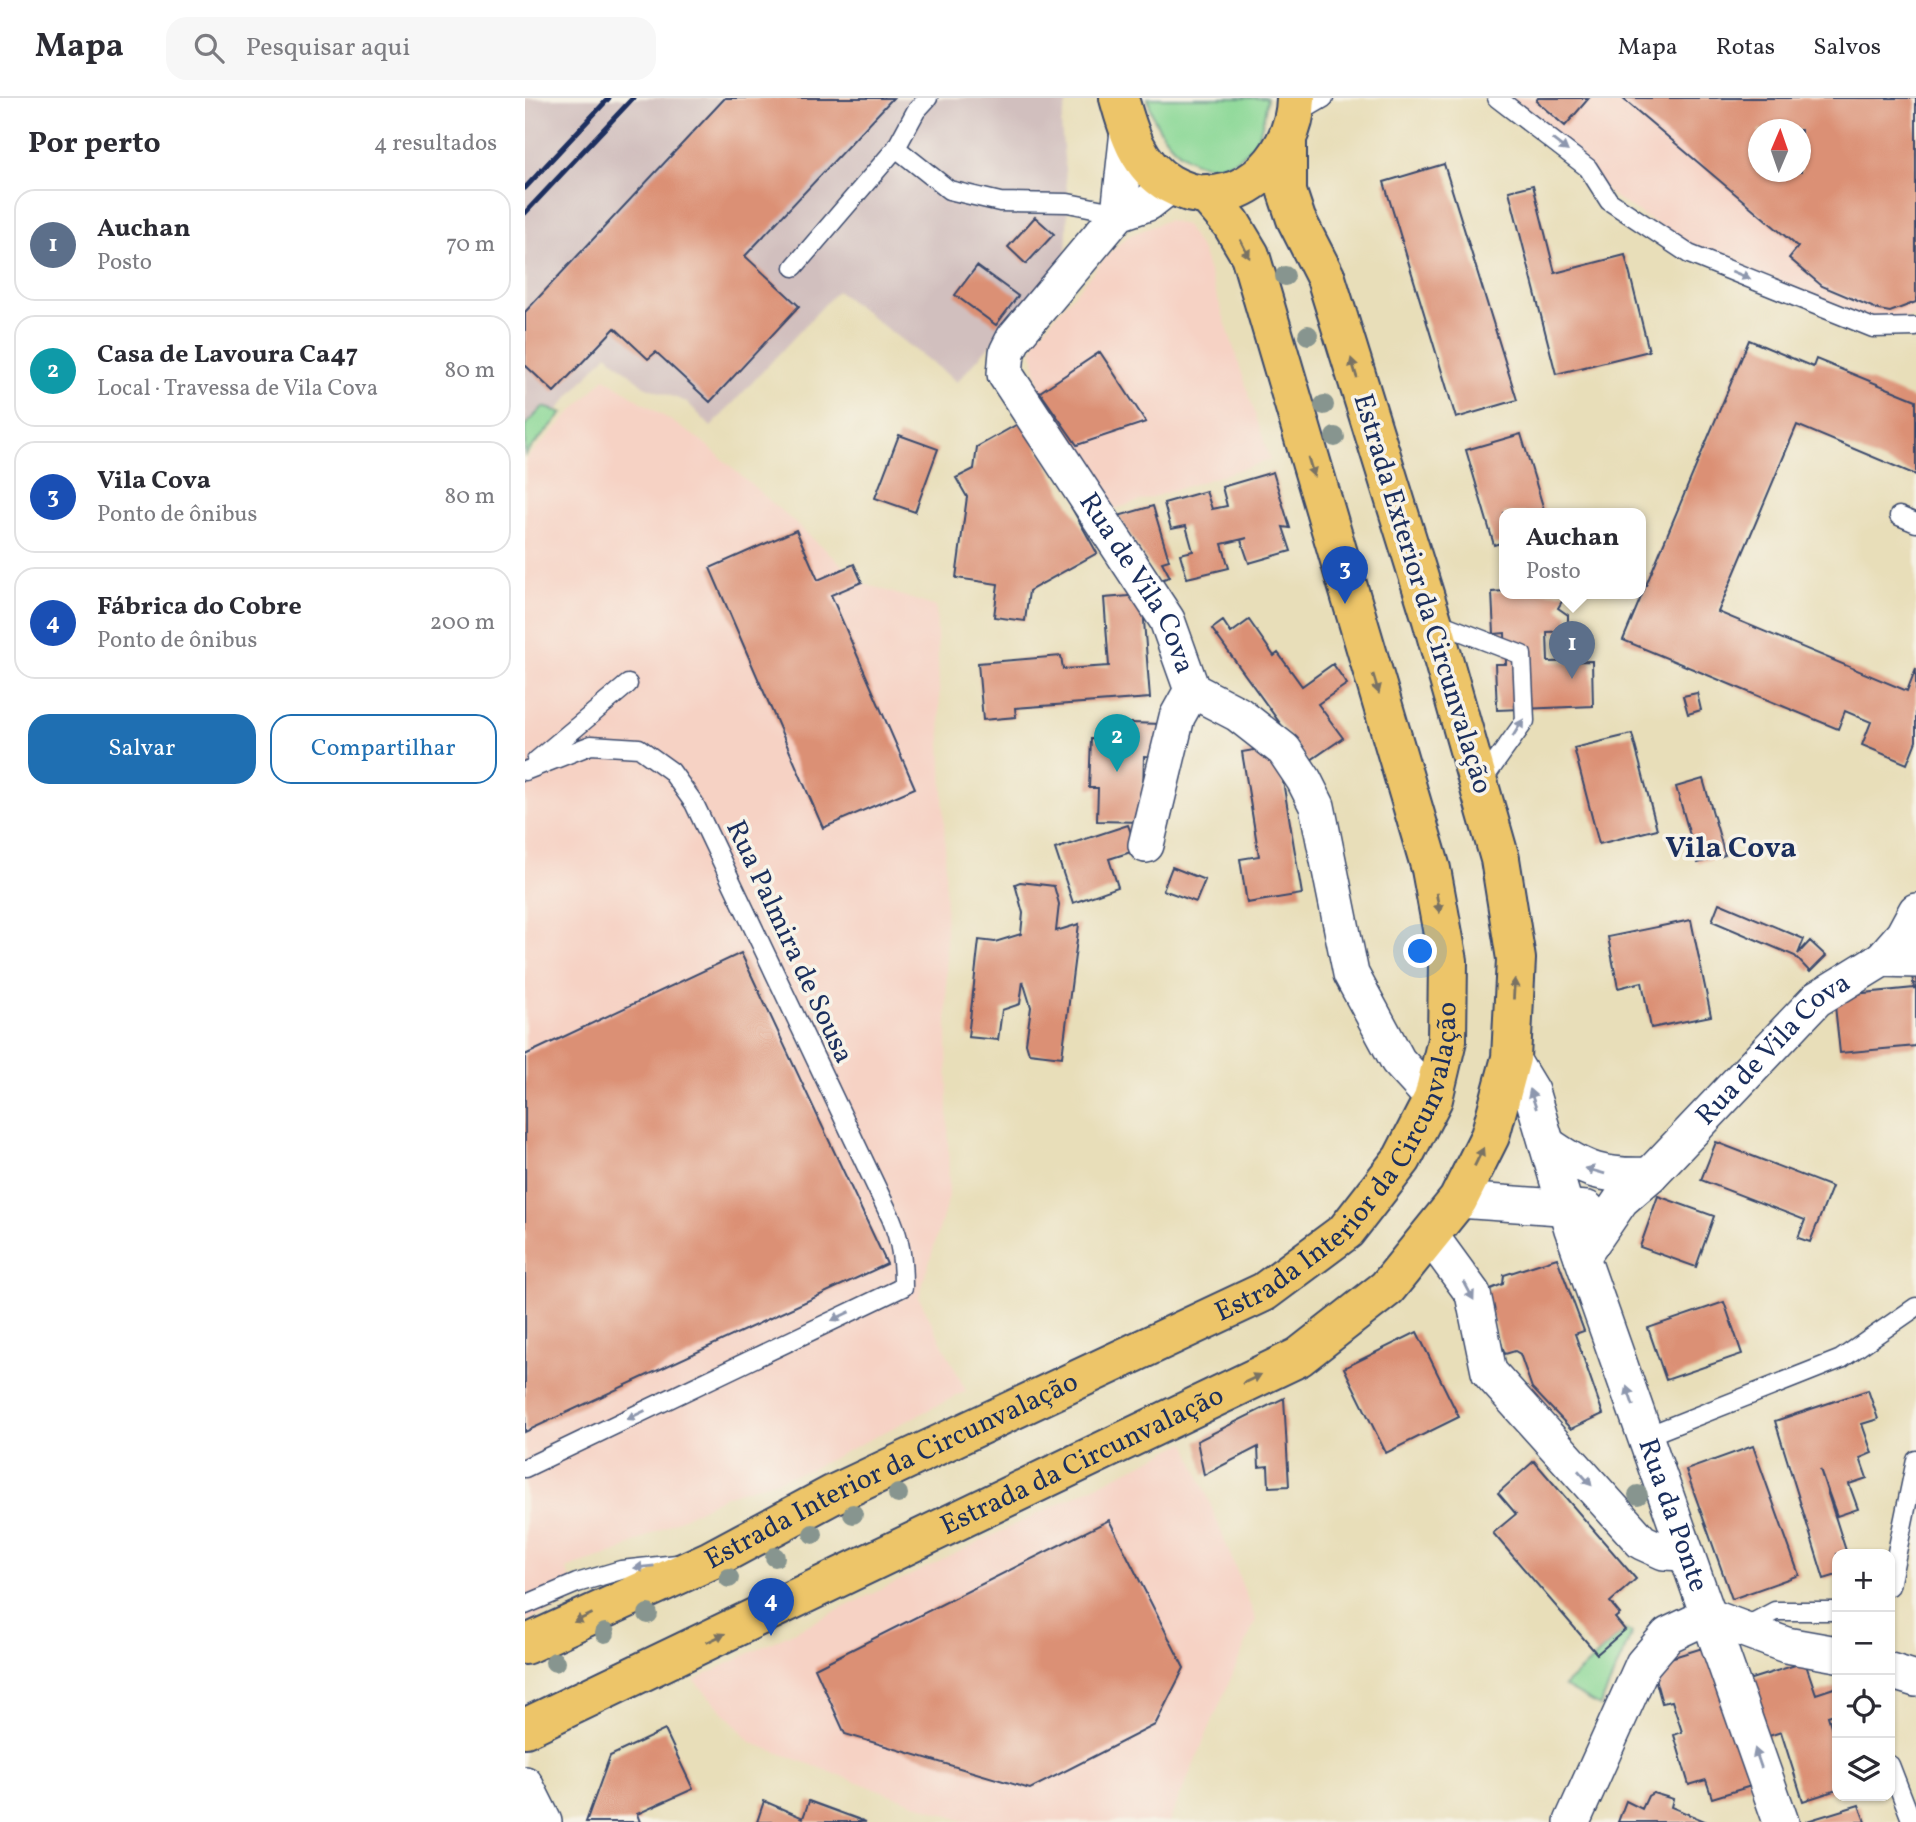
<!DOCTYPE html>
<html lang="pt">
<meta charset="utf-8">
<style>
body{margin:0;font-family:Vollkorn,serif;background:#f7f7f7;color:#2b2b33}
.controls{position:absolute;right:21px;bottom:21px;display:grid;overflow:hidden;border-radius:14px;box-shadow:0 2px 5px #0004}
.controls button{width:63px;height:63px;display:grid;place-items:center;padding:0;border:0;border-bottom:2px solid #e1e1e2;background:#fff;color:#2b2b33;font:35px sans-serif}
.compass{position:absolute;left:1223px;top:21px;width:63px;height:63px;border-radius:50%;background:#fff;box-shadow:0 2px 5px #0004;rotate:2deg}
.you{position:absolute;left:896px;top:854px;width:24px;height:24px;margin:-18px;border:5px solid #fff;border-radius:50%;background:#1a73e8;box-shadow:0 0 0 10px #1a73e833}
.badge{display:grid;place-items:center;width:46px;height:46px;border-radius:50%;background:#1f6fb2;color:#fff;font-size:23px;font-weight:700}
.pin{position:absolute;translate:-50% -58px;filter:drop-shadow(0 2px 4px #0008)}
.pin::after{content:'';position:absolute;top:37px;width:24px;height:21px;background:inherit;clip-path:polygon(0 0,100% 0,50% 100%)}
.popup{position:absolute;left:974px;top:410px;width:147px;height:91px;box-sizing:border-box;display:grid;place-content:center;border-radius:14px;background:#fff;filter:drop-shadow(0 2px 5px #0005);font-size:23px;white-space:nowrap;color:#7c7c81}
.popup b{font-size:26px;color:#2b2b33}
.popup::after{content:'';position:absolute;left:50%;top:100%;margin-left:-14px;border:14px solid transparent;border-top-color:#fff}
.list{margin:0;padding:0;list-style:none}
h2{display:flex;justify-content:space-between;align-items:center;height:91px;margin:0;padding:0 28px;font-size:30px}
h2 small{font-size:23px;font-weight:400;color:#7c7c81}
.list li{display:grid;grid-template-columns:46px 1fr auto;gap:21px;align-items:center;box-sizing:border-box;height:112px;margin:0 14px 14px;padding:0 14px;border:2px solid #e1e1e2;border-radius:21px}
.list b{display:block;font-size:26px;white-space:nowrap}
.list p{margin:0;font-size:23px;white-space:nowrap;color:#7c7c81}
.list em{font-size:23px;font-style:normal;color:#7c7c81}
.actions{display:flex;gap:14px;padding:21px 28px}
.actions a{flex:1;padding:16px 0;border:2px solid #1f6fb2;border-radius:21px;text-align:center;font-size:24px;color:#1f6fb2}
.actions .main{background:#1f6fb2;color:#fff}
.icon{flex:none;width:38px;height:38px;fill:none;stroke:currentColor;stroke-width:2;stroke-linecap:round;stroke-linejoin:round}
.map{position:relative;flex:none;width:1391px;height:1724px;overflow:hidden}
header{display:flex;align-items:center;gap:42px;box-sizing:border-box;height:98px;padding:0 35px;background:#fff;border-bottom:2px solid #e1e1e2}
header strong{font-size:33px}
nav{display:flex;gap:38px;margin-inline-start:auto;font-size:24px}
.search{width:490px;height:63px;background:#f7f7f7;display:flex;align-items:center;gap:18px;box-sizing:border-box;padding:0 24px;border-radius:21px;color:#7c7c81;font-size:26px}
main{display:flex}
aside{flex:1;background:#fff}
.map>svg:first-child{display:block}
.built{fill:#f6d2c4;fill-rule:evenodd}
.industrial{fill:#d1bfbe}
.green{fill:#8bd896;stroke:#53847a;stroke-width:2}
.building{fill:#db9075;fill-rule:evenodd}
.lines{fill:none;stroke-linecap:round;stroke-linejoin:round}
.service-casing{stroke:#3a496c;stroke-width:21}
.minor-casing{stroke:#3a496c;stroke-width:38}
.primary-casing{stroke:#3a496c;stroke-width:42}
.service{stroke:#fff;stroke-width:18}
.minor{stroke:#fff;stroke-width:35}
.primary{stroke:#edc569;stroke-width:38}
.rail{stroke:#1b2f5e;stroke-width:5}
.tree{fill:#87958f}
.oneway{fill:#8d97ae}
.oneway2{fill:#797263}
.labels{text-anchor:middle;dominant-baseline:central;stroke-width:7;stroke-linejoin:round;paint-order:stroke}
.street-label{font-size:28px;fill:#1b2f5e;stroke:#f7f3e8}
.neighbourhood-label{font-size:30px;font-weight:bold;fill:#1b2f5e;stroke:#f7f3e8}
</style>
<header>
<strong>Mapa</strong>
<div class="search"><svg class="icon" aria-label="search" viewBox="0 0 24 24"><circle cx="10" cy="10" r="6"/><path d="M15 15l6 6"/></svg>Pesquisar aqui</div>
<nav><a>Mapa</a><a>Rotas</a><a>Salvos</a></nav>
</header>
<main>
<aside>
<h2>Por perto<small>4 resultados</small></h2>
<ul class="list">
<li><span class="badge" style="background:#5c6f8a">1</span><div><b>Auchan</b><p>Posto</p></div><em>70 m</em></li>
<li><span class="badge" style="background:#0f9aa8">2</span><div><b>Casa de Lavoura Ca47</b><p>Local · Travessa de Vila Cova</p></div><em>80 m</em></li>
<li><span class="badge" style="background:#1a4fb4">3</span><div><b>Vila Cova</b><p>Ponto de ônibus</p></div><em>80 m</em></li>
<li><span class="badge" style="background:#1a4fb4">4</span><div><b>Fábrica do Cobre</b><p>Ponto de ônibus</p></div><em>200 m</em></li>
</ul>
<div class="actions"><a class="main">Salvar</a><a>Compartilhar</a></div>
</aside>
<div class="map">
<svg width="1391" height="1724" viewBox="0 0 1391 1724">
<rect width="100%" height="100%" fill="#f7f3e8"/>
<filter id="ink" filterUnits="userSpaceOnUse"><feTurbulence type="fractalNoise" baseFrequency=".0143" numOctaves="2"/><feDisplacementMap in="SourceGraphic" scale="14" xChannelSelector="R" yChannelSelector="G"/><feConvolveMatrix kernelMatrix="1 2 1 2 8 2 1 2 1" color-interpolation-filters="sRGB"/></filter>
<filter id="wash" filterUnits="userSpaceOnUse"><feTurbulence type="fractalNoise" baseFrequency=".00686" numOctaves="4" result="noise"/><feDisplacementMap in="SourceGraphic" scale="28" xChannelSelector="R" yChannelSelector="G"/><feGaussianBlur stdDeviation="1.57" result="paint"/><feColorMatrix in="noise" values="0 0 0 0 0 0 0 0 0 0 0 0 0 0 0 0 0 1.4 0 .05"/><feComposite in="paint" operator="in"/></filter>
<g filter="url(#wash)">
<rect width="100%" height="100%" fill="#e8deb9"/>
<path class="built" d="M986,0H1391V218L1372,223L1344,224L1165,148L1086,97ZM1234,32H1276V74H1234Z
M643,122L660,127L678,155L745,362L590,411L515,294L507,253L512,239L586,153L603,138Z
M80,280L177,343L338,485L411,509L420,746L424,1098L394,1199L441,1293L284,1372L200,1398L92,1454L41,1471L54,1500L0,1524V362Z
M661,1344L731,1522L644,1724H441L227,1645L169,1582Z"/>
<path class="industrial" d="M0,0H543L536,26L543,105L541,162L432,284L312,193L186,329L162,304L119,288L82,256L0,349Z"/>
<path class="green" d="M623,0H742C740,14 737,36 728,47C686,96 631,49 623,0Z
M18,309L38,315L0,357V328Z
M1100,1532L1107,1535L1075,1608L1039,1588Z"/>
<g id="blocks">
<path class="building" d="M200,0H368L220,158L274,208L185,304L131,254L123,261L90,230L29,294L0,267V214Z
M1013,0H1064L1040,28L1011,3Z
M1097,0H1391V204L1365,214L1354,212L1297,188L1264,160L1273,149ZM1234,32H1276V74H1234Z
M919,66L992,302L931,320L859,84Z
M1008,87L1030,175L1100,157L1124,253L1031,276L984,93Z
M510,119L529,136L501,166L483,149Z
M452,168L493,198L471,227L430,197Z
M1224,242L1288,269L1291,261L1391,302V377L1272,327L1193,514L1382,593L1391,570V643L1382,666L1337,647L1346,624L1320,613L1313,631L1098,542Z
M575,254L621,324L552,347L515,294Z
M498,323L572,455L504,493L500,523L469,519L473,486L431,480L442,399L431,380L449,371L452,349Z
M996,336L1020,415H979V444L969,447L941,352Z
M374,337L413,351L390,414L350,400Z
M748,374L765,430L758,429L766,453L724,465L716,442L722,440L697,446L704,470L662,480L655,456L668,453L661,428L646,431L639,405L681,393L687,411L702,408L697,389Z
M628,408L644,462L637,464L645,479L635,482L593,418Z
M271,432L293,482L329,466L337,484L306,497L390,690L298,730L185,470Z
M979,493L1042,495L1033,510L1043,517V533L1022,534L1023,564L1067,563L1068,608L972,612L970,566H981L980,535L969,536L967,494Z
M617,497L625,600L490,610L491,619L458,622L453,565L536,558L538,571L584,568L579,500Z
M724,522L749,558L753,555L777,588L808,566L822,586L793,606L818,640L783,664L687,531L698,523L706,535Z
M1172,595L1176,612L1163,616L1158,598Z
M605,625L637,626L636,659L619,658L617,724L572,723L573,690H564L566,641L605,642Z
M1107,636L1132,731L1074,746L1049,650Z
M752,648L777,796L722,805L715,761L734,758L717,654Z
M1178,681L1200,757L1173,765L1151,689Z
M603,727L612,752L584,761L593,789L548,805L530,751Z
M647,769L680,782L671,804L638,792Z
M495,784L529,788L534,806L531,833L554,826L537,959L504,955L501,945L506,909L498,883L495,906L477,912L473,942L443,939L454,842L470,844L496,836L498,815L490,786Z
M1194,805L1279,841L1273,856L1285,843L1301,858L1285,874L1270,858L1187,823Z
M1166,822L1186,918L1126,930L1117,884L1093,890L1083,839Z
M216,855L362,1166L0,1334V957Z
M1391,877V948L1315,955L1309,898L1389,890L1387,878Z
M1191,1044L1307,1089L1285,1144L1273,1140L1280,1122L1176,1082Z
M1133,1098L1189,1118L1171,1169L1115,1149Z
M1032,1160L1059,1233L1050,1236L1078,1316L1046,1331L1007,1290L995,1256L990,1253L980,1256L958,1194L978,1186L979,1177Z
M1199,1204L1217,1256L1141,1282L1123,1230Z
M892,1234L934,1319L861,1355L819,1270Z
M1343,1292L1353,1321L1337,1326L1347,1355L1335,1360L1342,1380L1324,1386L1333,1411L1312,1418L1295,1371L1322,1456H1312V1477L1299,1481L1250,1323Z
M759,1300L764,1388L744,1389L743,1368L734,1369L733,1349L679,1377L672,1343Z
M1228,1348L1274,1477L1207,1501L1161,1372Z
M1009,1363L1111,1481L1085,1504L1095,1516L1090,1520L1100,1532L1072,1556L968,1435L991,1416L973,1395Z
M584,1422L659,1570L630,1627L505,1691L320,1636L290,1570Z
M1184,1548L1226,1688L1187,1700L1181,1682L1164,1687L1149,1637L1157,1634L1147,1603L1137,1605L1126,1566Z
M1280,1564L1291,1596L1312,1589V1615L1303,1618L1312,1648V1692L1278,1703L1256,1634L1241,1639L1223,1582Z
M140,1632L168,1691L112,1716L115,1724H61L85,1658Z
M1128,1695L1148,1701L1146,1709L1182,1724H1093L1101,1703L1117,1711L1123,1698Z
M239,1703L278,1720L284,1703L341,1724H232Z
M1334,1707L1340,1724H1283L1282,1723Z"/>
</g>
</g>
<g filter="url(#ink)">
<use href="#blocks" fill-opacity="0" stroke="#3a496c" stroke-width="2"/>
<g class="lines">
<defs>
<path id="service" d="M972,0L1063,70L1084,103L1164,156L1348,230L1391,229
M770,17L799,0
M371,50L424,92L475,104L543,105L594,115
M269,169L371,50L391,13L403,0
M1374,418L1391,425
M909,523L997,557L1000,623L955,686
M11,663L103,586
M0,673L66,647L114,650L146,673L169,705L366,1120C376,1144 378,1163 378,1189L0,1370
M1119,1339L1316,1261L1391,1209
M1365,1488L1391,1362
M0,1507L52,1485L96,1472L152,1466
M1218,1530L1250,1513H1312
M1365,1667L1387,1724"/>
<g id="minor">
<path id="s1" d="M646,87L623,105L594,115L489,240L482,254L480,276L642,522L667,592L713,616L759,652L779,682L792,708L826,876L873,963L908,1001"/>
<path d="M594,115L603,33"/>
<path d="M621,747L652,619L667,592"/>
<path d="M1357,861L1378,837L1391,813"/>
<path id="s2" d="M986,960L1006,993L1047,1131L1256,1724"/>
<path d="M1022,1046C1060,1073 1078,1079 1125,1077"/>
<path d="M933,1102L1062,1111"/>
<path d="M905,1137L948,1196L964,1274L1117,1444L1139,1454L1160,1455"/>
<path id="s3" d="M1057,1159L1096,1102L1125,1077L1292,901L1357,861L1391,862"/>
<path d="M1183,1518L1261,1547L1312,1556"/>
<path d="M1365,1573L1391,1581"/>
<path d="M0,1686L19,1724"/>
<path d="M1047,1724L1118,1566L1143,1537L1183,1518"/>
</g>
<g id="primary">
<path d="M594,0C603,33 613,68 645,86C708,122 770,63 771,0"/>
<path id="s4" d="M0,1547L186,1462L307,1397L739,1194L821,1133L877,1061L908,1001L922,942L923,863L906,771L725,157L706,125L681,96"/>
<path id="s5" d="M0,1630L774,1259L862,1190L933,1102L965,1038L986,960L991,861L975,761L907,522L801,180L771,121L762,94V42"/>
</g>
</defs>
<use href="#service" class="service-casing"/>
<use href="#minor" class="minor-casing"/>
<use href="#primary" class="primary-casing"/>
<use href="#service" class="service"/>
<use href="#minor" class="minor"/>
<use href="#primary" class="primary"/>
<path class="rail" d="M0,90L84,0
M0,115L108,0"/>
</g>
<g class="tree">
<circle cx="760" cy="178" r="10"/>
<circle cx="783" cy="237" r="10"/>
<circle cx="799" cy="307" r="10"/>
<circle cx="810" cy="339" r="10"/>
<circle cx="373" cy="1396" r="10"/>
<circle cx="1113" cy="1397" r="10"/>
<circle cx="328" cy="1416" r="10"/>
<circle cx="288" cy="1436" r="10"/>
<circle cx="250" cy="1459" r="10"/>
<circle cx="204" cy="1480" r="10"/>
<circle cx="123" cy="1516" r="10"/>
<circle cx="80" cy="1535" r="10"/>
<circle cx="30" cy="1564" r="10"/>
</g>
<defs><path id="oneway-solid" d="M-6-.8H1V-3.2L6.5 0L1 3.2V.8H-6Z" transform="scale(1.75)"/></defs>
<g class="oneway">
<use href="#oneway-solid" transform="translate(1035 47) rotate(38)"/>
<use href="#oneway-solid" transform="translate(1216 177) rotate(22)"/>
<use href="#oneway-solid" transform="translate(993 630) rotate(-58)"/>
<use href="#oneway-solid" transform="translate(1008 1001) rotate(-109)"/>
<use href="#oneway-solid" transform="translate(1070 1073) rotate(-164)"/>
<use href="#oneway-solid" transform="translate(944 1193) rotate(62)"/>
<use href="#oneway-solid" transform="translate(316 1218) rotate(154)"/>
<use href="#oneway-solid" transform="translate(1105 1298) rotate(-109)"/>
<use href="#oneway-solid" transform="translate(111 1317) rotate(154)"/>
<use href="#oneway-solid" transform="translate(1060 1380) rotate(48)"/>
<use href="#oneway-solid" transform="translate(119 1469) rotate(174)"/>
<use href="#oneway-solid" transform="translate(1233 1660) rotate(-109)"/>
</g>
<g class="oneway2">
<use href="#oneway-solid" transform="translate(720 151) rotate(63)"/>
<use href="#oneway-solid" transform="translate(829 270) rotate(-107)"/>
<use href="#oneway-solid" transform="translate(786 369) rotate(73)"/>
<use href="#oneway-solid" transform="translate(851 586) rotate(73)"/>
<use href="#oneway-solid" transform="translate(913 805) rotate(80)"/>
<use href="#oneway-solid" transform="translate(989 891) rotate(-87)"/>
<use href="#oneway-solid" transform="translate(954 1059) rotate(-64)"/>
<use href="#oneway-solid" transform="translate(727 1281) rotate(-26)"/>
<use href="#oneway-solid" transform="translate(58 1520) rotate(155)"/>
<use href="#oneway-solid" transform="translate(191 1540) rotate(-26)"/>
</g>
</g>
<g class="labels">
<g class="street-label">
<text stroke="none"><textPath href="#s1" startOffset="509">Rua de Vila Cova</textPath></text>
<text transform="translate(897 496) rotate(73)">Estrada Exterior da Circunvalação</text>
<text transform="translate(264 844) rotate(65)">Rua Palmira de Sousa</text>
<text stroke="none"><textPath href="#s3" startOffset="284">Rua de Vila Cova</textPath></text>
<text stroke="none"><textPath href="#s4" startOffset="973">Estrada Interior da Circunvalação</textPath></text>
<text stroke="none"><textPath href="#s5" startOffset="618">Estrada da Circunvalação</textPath></text>
<text stroke="none"><textPath href="#s4" startOffset="406">Estrada Interior da Circunvalação</textPath></text>
<text stroke="none"><textPath href="#s2" startOffset="486">Rua da Ponte</textPath></text>
</g>
<g class="neighbourhood-label">
<text x="1206" y="751">Vila Cova</text>
</g>
</g>
</svg>
<div class="controls">
<button>+</button>
<button>−</button>
<button><svg class="icon" aria-label="locate" viewBox="0 0 24 24"><circle cx="12" cy="12" r="6"/><path d="M12 2v4M12 18v4M2 12h4M18 12h4"/></svg></button>
<button><svg class="icon" aria-label="layers" viewBox="0 0 24 24"><path d="M12 4l9 5-9 5-9-5zM3 14l9 5 9-5"/></svg></button>
</div>
<svg class="compass" viewBox="-18 -18 36 36"><path d="M0-13l5 13h-10z" fill="#e53935"/><path d="M0 13l5-13h-10z" fill="#7c7c81"/></svg>
<div class="you"></div>
<div class="pin badge" style="left:1047px;top:581px;background:#5c6f8a">1</div>
<div class="popup"><b>Auchan</b>Posto</div>
<div class="pin badge" style="left:592px;top:674px;background:#0f9aa8">2</div>
<div class="pin badge" style="left:820px;top:506px;background:#1a4fb4">3</div>
<div class="pin badge" style="left:246px;top:1538px;background:#1a4fb4">4</div>
</div>
</main>
